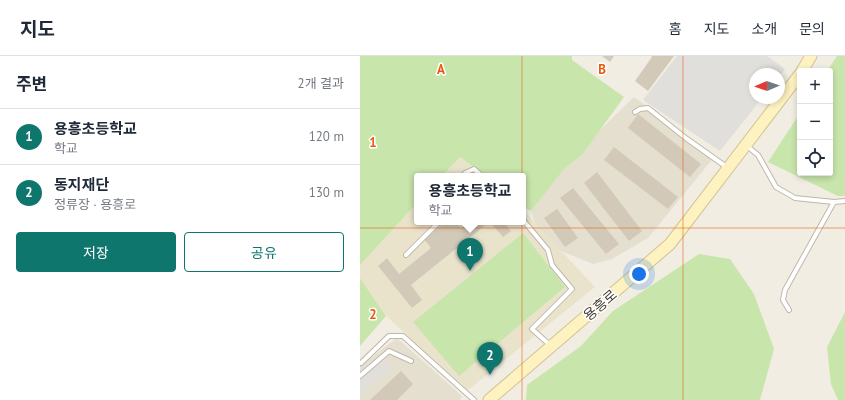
<!DOCTYPE html>
<html lang="ko">
<meta charset="utf-8">
<style>
body{margin:0;font-family:"PT Sans","Noto Sans KR",sans-serif;background:#f6f6f7;color:#1f2937}
.controls{position:absolute;right:12px;top:12px;display:grid;overflow:hidden;border-radius:4px;box-shadow:0 2px 6px #0003}
.controls button{width:36px;height:36px;display:grid;place-items:center;padding:0;border:0;border-bottom:1px solid #e0e1e3;background:#fff;color:#1f2937;font:20px sans-serif}
.compass{position:absolute;left:389px;top:12px;width:36px;height:36px;border-radius:50%;background:#fff;box-shadow:0 2px 6px #0003;rotate:268deg}
.you{position:absolute;left:279px;top:218px;width:14px;height:14px;margin:-10px;border:3px solid #fff;border-radius:50%;background:#1a73e8;box-shadow:0 0 0 6px #1a73e833}
.badge{display:grid;place-items:center;width:26px;height:26px;border-radius:50%;background:#0f766e;color:#fff;font-size:13px;font-weight:700}
.pin{position:absolute;translate:-50% -33px;filter:drop-shadow(0 1px 2px #0008)}
.pin::after{content:'';position:absolute;top:21px;width:14px;height:12px;background:inherit;clip-path:polygon(0 0,100% 0,50% 100%)}
.popup{position:absolute;left:54px;top:117px;width:112px;height:52px;box-sizing:border-box;display:grid;place-content:center;border-radius:4px;background:#fff;filter:drop-shadow(0 1px 3px #0005);font-size:13px;white-space:nowrap;color:#747a83}
.popup b{font-size:15px;color:#1f2937}
.popup::after{content:'';position:absolute;left:50%;top:100%;margin-left:-8px;border:8px solid transparent;border-top-color:#fff}
.list{margin:0;padding:0;list-style:none}
h2{display:flex;justify-content:space-between;align-items:center;height:52px;margin:0;padding:0 16px;font-size:17px}
h2 small{font-size:13px;font-weight:400;color:#747a83}
.list li{display:grid;grid-template-columns:26px 1fr auto;gap:12px;align-items:center;box-sizing:border-box;height:56px;padding:0 16px;border-top:1px solid #e0e1e3}
.list b{display:block;font-size:15px;white-space:nowrap}
.list p{margin:0;font-size:13px;white-space:nowrap;color:#747a83}
.list em{font-size:13px;font-style:normal;color:#747a83}
.actions{display:flex;gap:8px;padding:12px 16px}
.actions a{flex:1;padding:9px 0;border:1px solid #0f766e;border-radius:4px;text-align:center;font-size:14px;color:#0f766e}
.actions .main{background:#0f766e;color:#fff}
.icon{flex:none;width:22px;height:22px;fill:none;stroke:currentColor;stroke-width:2;stroke-linecap:round;stroke-linejoin:round}
.map{position:relative;flex:none;width:485px;height:344px;overflow:hidden}
header{display:flex;align-items:center;gap:24px;box-sizing:border-box;height:56px;padding:0 20px;background:#fff;border-bottom:1px solid #e0e1e3}
header strong{font-size:19px}
nav{display:flex;gap:22px;margin-inline-start:auto;font-size:14px}
main{display:flex}
aside{flex:1;background:#fff}
.map>svg:first-child{display:block}
.residential{fill:#e5dfd0}
.education{fill:#eae3cc}
.green{fill:#c8e5ab}
.parking{fill:#e1dfdb}
.building{fill:#d2c9b8}
.lines{fill:none;stroke-linecap:round;stroke-linejoin:round}
.lane-casing{stroke:#bfb8a8;stroke-width:6}
.secondary-casing{stroke:#d1c393;stroke-width:13}
.lane{stroke:#fff;stroke-width:4}
.secondary{stroke:#fdf2c0;stroke-width:11}
.grid{fill:none;stroke:#e8590c;stroke-width:1;stroke-opacity:0.55}
.labels{text-anchor:middle;dominant-baseline:central;stroke-width:3;stroke-linejoin:round;paint-order:stroke}
.street-label{font-size:14px;fill:#423d33;stroke:#fff}
.grid-label{font-size:13px;text-anchor:middle;font-weight:bold;fill:#e8590c;stroke:#fff;stroke-width:3;stroke-linejoin:round;paint-order:stroke}
</style>
<header>
<strong>지도</strong>
<nav><a>홈</a><a>지도</a><a>소개</a><a>문의</a></nav>
</header>
<main>
<aside>
<h2>주변<small>2개 결과</small></h2>
<ul class="list">
<li><span class="badge">1</span><div><b>용흥초등학교</b><p>학교</p></div><em>120 m</em></li>
<li><span class="badge">2</span><div><b>동지재단</b><p>정류장 · 용흥로</p></div><em>130 m</em></li>
</ul>
<div class="actions"><a class="main">저장</a><a>공유</a></div>
</aside>
<div class="map">
<svg width="485" height="344" viewBox="0 0 485 344">
<rect width="100%" height="100%" fill="#f1ede2"/>
<path class="residential" d="M274,41L355,100L288,182L252,203L233,208L201,195L175,168L171,155L205,112L222,99L238,76Z
M37,282L102,340L100,344H0V310Z"/>
<path class="education" d="M100,101L126,120H82Z
M57,147V166H163V154L235,231L108,334L26,260L0,222V209Z"/>
<path class="green" d="M0,0H212V4L264,41L222,99L205,112L171,155L163,151V120H126L100,101L82,120H57V147L0,209Z
M477,0H485V140H478L408,106L440,57V117H470V15H467Z
M163,177L205,231L99,320L53,266Z
M339,198L370,203L394,238L414,293L400,344H166L167,329L221,290L253,255Z
M0,222L26,260L0,290Z
M485,256V344H478L471,328L467,291Z"/>
<path class="parking" d="M317,0H407L425,13L419,20V18H395V42H402L360,95L283,44Z
M17,300L32,312L0,337V314Z"/>
<path class="building" d="M242,0H254L250,6Z
M291,0H314L288,35L275,25L292,1Z
M278,58L341,108L330,121L268,72Z
M254,91L318,141L308,153L244,104Z
M237,116L282,175L269,185L224,127Z
M213,132L259,188L246,198L200,142Z
M197,153L218,182L205,191L184,162Z
M85,166H96L101,172L108,166H129L51,229L62,244L52,252L18,210L27,202L39,218L71,192L64,183Z
M130,166H144L151,175L143,181Z
M41,315L53,328L37,344H10Z"/>
<g class="lines">
<defs>
<path id="lane" d="M275,56L280,53L288,52L327,83L368,112
M387,90L398,99L416,131L435,142L474,146L485,145
M103,120L105,117L114,113L122,120
M163,164L188,194L192,209L212,233L172,273L191,290
M46,199L79,166
M429,254L423,244L425,234L474,146
M1,307L29,280H43L114,344
M0,320L29,295L51,305"/>
<path id="secondary" d="M442,15L451,0
M129,344L310,188L440,18"/>
</defs>
<use href="#lane" class="lane-casing"/>
<use href="#secondary" class="secondary-casing"/>
<use href="#lane" class="lane"/>
<use href="#secondary" class="secondary"/>
</g>
<path class="grid" d="M162,0V344M323,0V344M0,172H485"/>
<g class="labels">
<g class="street-label">
<text transform="translate(240 249) rotate(-41)">용흥로</text>
</g>
</g>
<g class="grid-label">
<text x="81" y="18">A</text>
<text x="242" y="18">B</text>
<text x="13" y="91">1</text>
<text x="13" y="263">2</text>
</g>
</svg>
<div class="controls">
<button>+</button>
<button>−</button>
<button><svg class="icon" aria-label="locate" viewBox="0 0 24 24"><circle cx="12" cy="12" r="6"/><path d="M12 2v4M12 18v4M2 12h4M18 12h4"/></svg></button>
</div>
<svg class="compass" viewBox="-18 -18 36 36"><path d="M0-13l5 13h-10z" fill="#e53935"/><path d="M0 13l5-13h-10z" fill="#747a83"/></svg>
<div class="you"></div>
<div class="pin badge" style="left:110px;top:215px">1</div>
<div class="popup"><b>용흥초등학교</b>학교</div>
<div class="pin badge" style="left:130px;top:319px">2</div>
</div>
</main>
